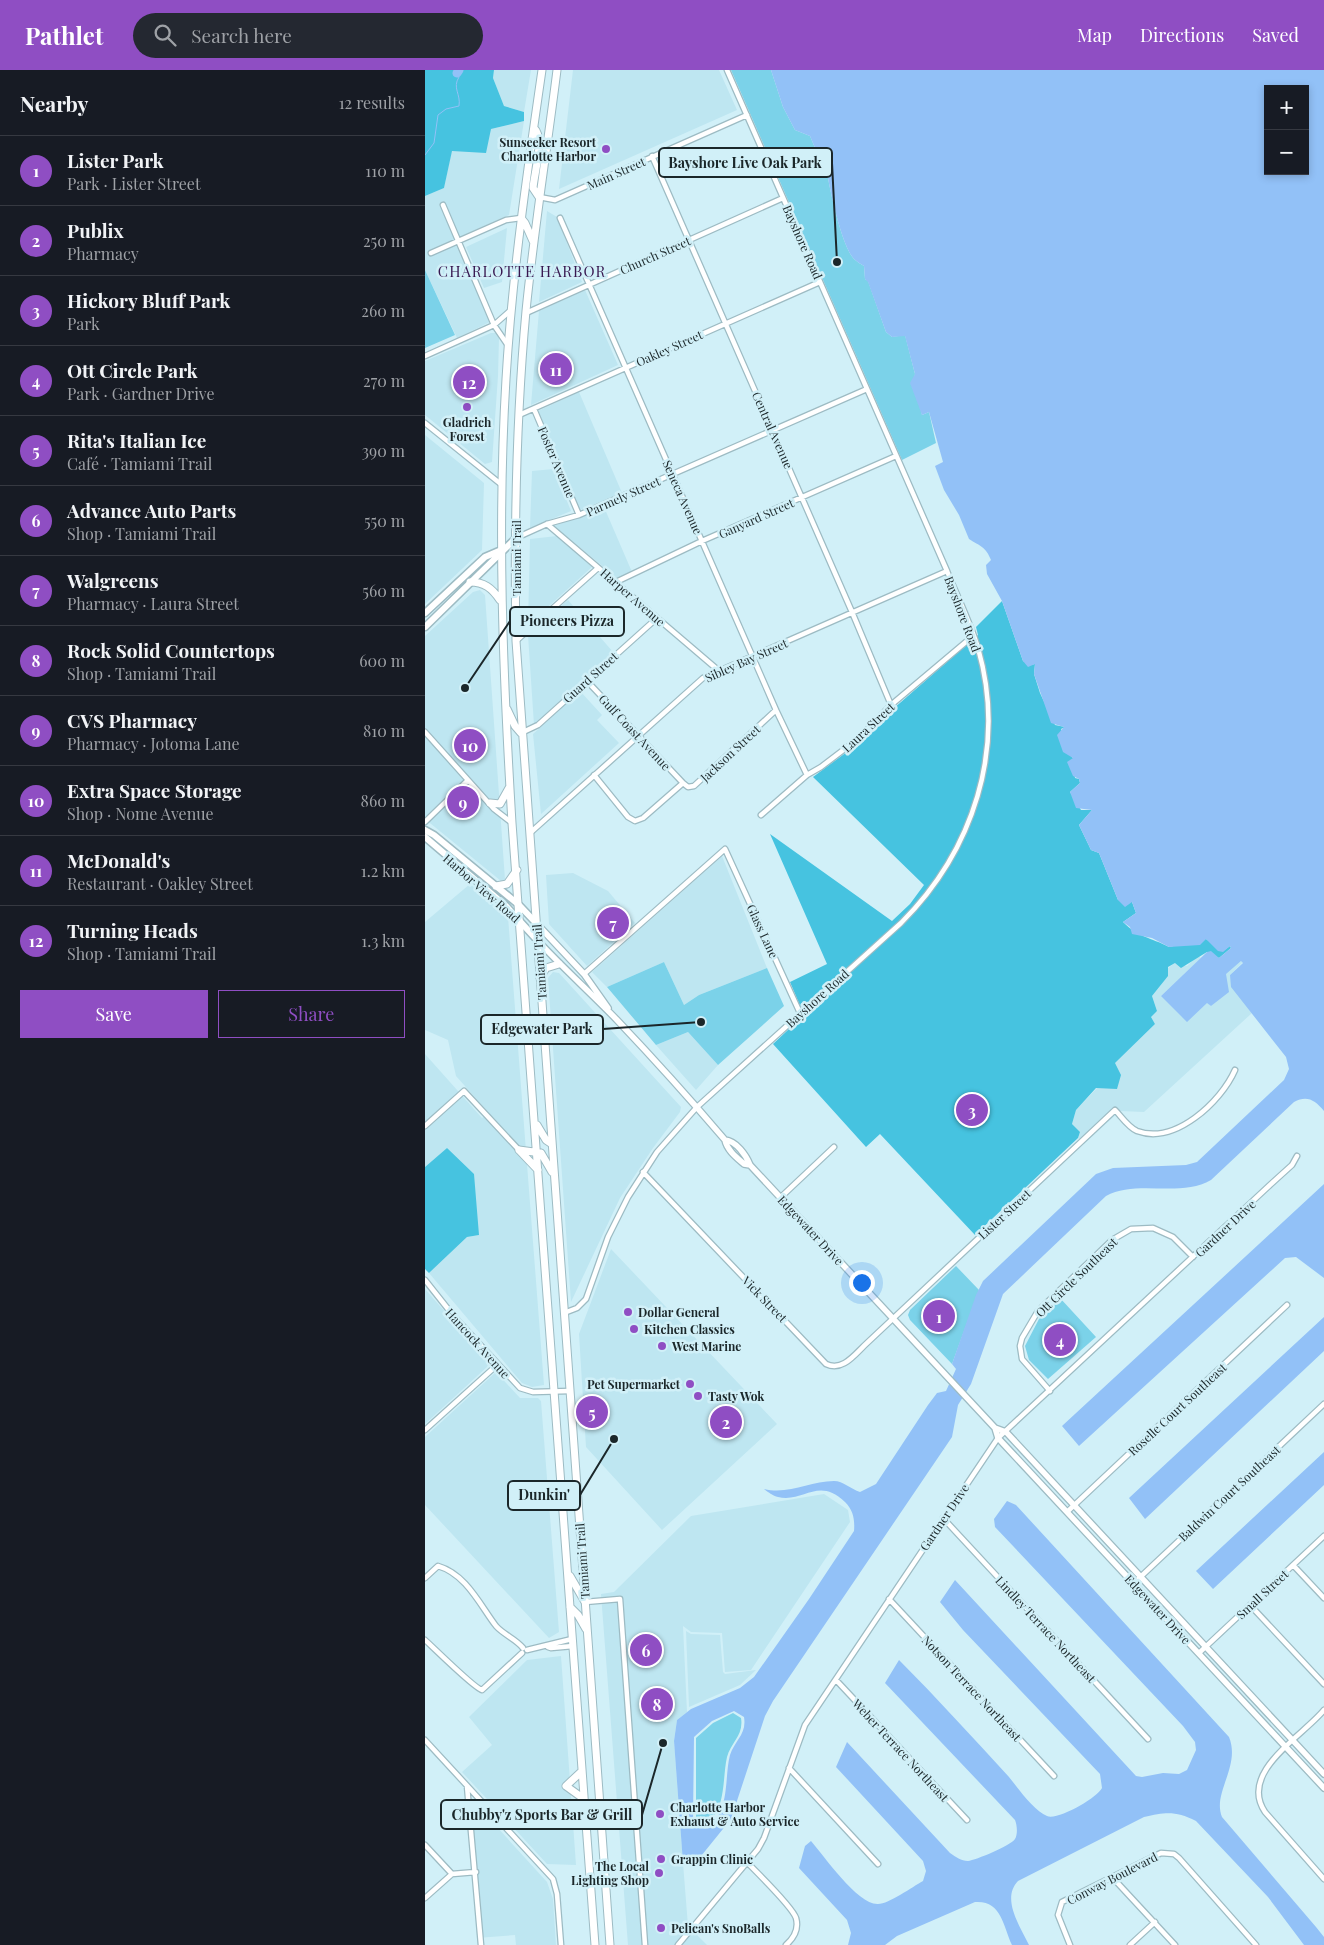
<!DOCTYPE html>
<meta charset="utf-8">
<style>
body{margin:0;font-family:"Playfair Display",serif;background:#242831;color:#f1f3f6}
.controls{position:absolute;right:15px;top:15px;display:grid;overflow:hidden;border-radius:0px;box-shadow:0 2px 8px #0003}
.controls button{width:45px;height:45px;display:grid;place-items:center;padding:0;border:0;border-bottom:1px solid #363941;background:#171b24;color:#f1f3f6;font:25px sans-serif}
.you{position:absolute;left:436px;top:1212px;width:18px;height:18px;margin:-12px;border:4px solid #fff;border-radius:50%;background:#1a73e8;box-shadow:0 0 0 8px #1a73e833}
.badge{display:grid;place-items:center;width:32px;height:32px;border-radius:50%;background:#8f4ec3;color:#fff;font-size:16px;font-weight:700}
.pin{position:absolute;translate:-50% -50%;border:2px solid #fff;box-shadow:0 1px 5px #0006}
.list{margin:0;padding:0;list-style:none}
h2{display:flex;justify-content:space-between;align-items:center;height:65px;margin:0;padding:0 20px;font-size:21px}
h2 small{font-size:16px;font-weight:400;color:#9ea1a6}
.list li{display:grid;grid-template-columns:32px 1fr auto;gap:15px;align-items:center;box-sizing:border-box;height:70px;padding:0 20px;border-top:1px solid #363941}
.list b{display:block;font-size:19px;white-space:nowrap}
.list p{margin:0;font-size:16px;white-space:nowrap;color:#9ea1a6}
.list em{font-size:16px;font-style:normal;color:#9ea1a6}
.actions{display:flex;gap:10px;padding:15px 20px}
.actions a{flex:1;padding:11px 0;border:1px solid #8f4ec3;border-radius:0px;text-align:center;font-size:18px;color:#8f4ec3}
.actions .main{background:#8f4ec3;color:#fff}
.icon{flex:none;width:28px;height:28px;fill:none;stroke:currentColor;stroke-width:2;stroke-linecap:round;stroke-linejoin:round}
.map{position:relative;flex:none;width:899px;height:1875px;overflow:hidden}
header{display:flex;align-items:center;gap:30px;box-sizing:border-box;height:70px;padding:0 25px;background:#8f4ec3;color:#fff}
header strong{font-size:24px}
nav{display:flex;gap:28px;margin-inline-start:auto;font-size:18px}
.search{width:350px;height:45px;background:#242831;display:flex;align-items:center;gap:12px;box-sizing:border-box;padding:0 18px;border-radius:28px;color:#9ea1a6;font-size:19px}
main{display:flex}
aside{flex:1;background:#171b24}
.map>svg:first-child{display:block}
.built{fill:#bee6f1}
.green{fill:#7bd2e9}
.forest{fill:#46c3e0}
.water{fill:#92c1f7;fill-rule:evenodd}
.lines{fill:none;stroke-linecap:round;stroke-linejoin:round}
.stream{stroke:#92c1f7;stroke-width:1}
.river{stroke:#92c1f7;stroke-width:9}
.minor-casing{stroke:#9dbbc3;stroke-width:7}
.tertiary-casing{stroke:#9dbbc3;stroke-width:8}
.secondary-casing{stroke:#9dbbc3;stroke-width:9}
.primary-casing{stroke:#9dbbc3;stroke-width:9}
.minor{stroke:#fff;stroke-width:4.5}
.tertiary{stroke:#fff;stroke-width:5.5}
.secondary{stroke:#fff;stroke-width:6}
.primary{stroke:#fff;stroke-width:7}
.poi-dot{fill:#8f4ec3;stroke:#d1f0f8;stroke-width:2}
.labels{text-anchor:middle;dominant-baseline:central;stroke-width:5;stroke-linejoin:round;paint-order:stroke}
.poi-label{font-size:12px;font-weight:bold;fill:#1b272a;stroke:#d1f0f8;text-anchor:start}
.street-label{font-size:12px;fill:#1b272a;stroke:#d1f0f8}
.quarter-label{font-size:15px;letter-spacing:1px;fill:#381850;stroke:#d1f0f8}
.leader{fill:none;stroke:#1b272a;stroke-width:2}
.callout-dot{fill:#1b272a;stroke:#d1f0f8;stroke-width:2}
.callout{fill:#d1f0f8;stroke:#1b272a;stroke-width:2}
.callout-label{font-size:14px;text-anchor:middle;font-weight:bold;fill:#1b272a}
</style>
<header>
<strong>Pathlet</strong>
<div class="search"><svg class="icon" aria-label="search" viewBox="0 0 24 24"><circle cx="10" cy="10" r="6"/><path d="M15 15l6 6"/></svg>Search here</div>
<nav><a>Map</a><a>Directions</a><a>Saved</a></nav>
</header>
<main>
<aside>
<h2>Nearby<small>12 results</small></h2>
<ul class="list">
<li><span class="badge">1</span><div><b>Lister Park</b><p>Park · Lister Street</p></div><em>110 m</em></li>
<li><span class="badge">2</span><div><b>Publix</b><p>Pharmacy</p></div><em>250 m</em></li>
<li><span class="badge">3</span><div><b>Hickory Bluff Park</b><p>Park</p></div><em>260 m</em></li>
<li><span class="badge">4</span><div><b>Ott Circle Park</b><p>Park · Gardner Drive</p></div><em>270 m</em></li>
<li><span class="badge">5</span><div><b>Rita's Italian Ice</b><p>Café · Tamiami Trail</p></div><em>390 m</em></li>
<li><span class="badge">6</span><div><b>Advance Auto Parts</b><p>Shop · Tamiami Trail</p></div><em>550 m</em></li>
<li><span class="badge">7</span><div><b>Walgreens</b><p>Pharmacy · Laura Street</p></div><em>560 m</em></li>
<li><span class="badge">8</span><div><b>Rock Solid Countertops</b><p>Shop · Tamiami Trail</p></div><em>600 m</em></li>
<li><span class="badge">9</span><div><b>CVS Pharmacy</b><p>Pharmacy · Jotoma Lane</p></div><em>810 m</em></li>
<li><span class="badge">10</span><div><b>Extra Space Storage</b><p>Shop · Nome Avenue</p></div><em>860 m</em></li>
<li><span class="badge">11</span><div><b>McDonald's</b><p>Restaurant · Oakley Street</p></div><em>1.2 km</em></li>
<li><span class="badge">12</span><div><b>Turning Heads</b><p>Shop · Tamiami Trail</p></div><em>1.3 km</em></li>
</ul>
<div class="actions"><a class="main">Save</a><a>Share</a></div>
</aside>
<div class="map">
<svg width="899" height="1875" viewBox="0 0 899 1875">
<rect width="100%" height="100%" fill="#d1f0f8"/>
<path class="built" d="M69,0H106L99,42L79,36L68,8Z
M148,0H294L312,40L134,119Z
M99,51L84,145L30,169L65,252L32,268L0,200V126L19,118L27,79L66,59Z
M122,141L132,147L157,212L114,232Z
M82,158L77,212L59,218L41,177Z
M160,220L193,295L106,335L114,241Z
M66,263H71L74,268L73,306L67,392L60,394L0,345V291Z
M154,322L197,423L155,440L113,341Z
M0,365L59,413L57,480L0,534Z
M129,399L146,441L105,458L107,401Z
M179,437L207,502L192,508L129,456Z
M132,466L167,497L103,555L105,469Z
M55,520L60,525L80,810L76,811L0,749V566L48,522Z
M143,530L188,582L109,655L103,565Z
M155,621L177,645L172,650L194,673L116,744L108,664Z
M297,786L342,898L274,925L259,935L239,892L182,917L167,902Z
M148,803L183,821L210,853L162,896L124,854L121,805Z
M45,814L83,847L119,1315L107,1317L97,1313L4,1203L42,1167L54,1165L22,1078L0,1097V984L57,1048L64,1043L31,1006L23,970L0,960V852Z
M773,885L776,888L736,926L782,932L786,936L799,923L800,904L816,891L818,892L805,905L812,921L827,943L719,1042L695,1041L659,1074L653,1068L655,1062L647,1054L651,1040L672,1018L690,993L730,954L726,947L732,941L727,926L736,915L743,898L750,893L762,896Z
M128,902L134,903L256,1037L255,1042L228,1078L195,1128L146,1232L123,908Z
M263,962L293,995L271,1020L231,975Z
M186,1179L352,1354L237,1460L161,1377L154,1264Z
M0,1219L64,1292L62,1297L0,1354Z
M71,1302L95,1328H113L116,1331L134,1562L124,1568L0,1435V1367Z
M399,1424L423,1440L425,1452L326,1600L300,1602L297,1563L266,1562L258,1556L262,1642L252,1650L249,1671L258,1793L263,1856L282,1875H203L176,1524L189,1522L266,1446Z
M261,1561L266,1564L295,1565L298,1602L300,1604L331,1600L315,1615L264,1637Z
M136,1586L151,1795L122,1794L37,1702L67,1675L44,1647L102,1590Z
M41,1723L122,1812L128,1829L131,1875H91L90,1865L52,1868Z"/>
<path class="green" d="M306,0H346L358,37L370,60L385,66L393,85L400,89C402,108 416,176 429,189C432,192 436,194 439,196L440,209L443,211L461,262L467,267L480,265L490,304L489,310L497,345L504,342L511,373L477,390Z
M0,200L30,265L0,278Z
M239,892L259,935L274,925L342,898L359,936L293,995L263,962L231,975L182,917Z
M531,1196L554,1220L527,1294L485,1250L483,1245L485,1240Z
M635,1228L671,1267L623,1309L604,1290L600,1276L614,1249Z
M308,1643L316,1648C319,1665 306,1672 302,1687C297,1708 302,1744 278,1754L271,1748V1668L288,1653Z"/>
<path class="forest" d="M0,0H69L68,8L79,36L99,42V51L66,59L61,83L27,81L19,118L0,126Z
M577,531L598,591L605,595L610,594L609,604L615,623L630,655L640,657L636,659L645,685L648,688L650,708L654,709L655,713L645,722L656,740H667L654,755L666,780L674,783L693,830L707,832L711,843L698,852C714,868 725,867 744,877L781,869L798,881L805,876L806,878L794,888L782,882L756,898L750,893L743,897V906L727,926L732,941L726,947L730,954L690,993L696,1005L692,1019L671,1018L651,1040L647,1054L655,1062L653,1068L550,1165L455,1064L441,1077L348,974L379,945L365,912L402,894L345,764L467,851L485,834L499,815L388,707L434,673L468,639L553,565L551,557Z
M22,1078L49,1104L54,1165L42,1167L4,1203L0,1199V1097Z"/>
<path class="water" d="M346,0H899V1041C890,1030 882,1025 869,1032L786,1110C755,1128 711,1109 681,1126L578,1224L546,1314L533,1335L527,1367L348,1631L340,1646L306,1749L268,1796L258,1793L249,1671L252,1650L266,1639L315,1618L329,1607L384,1529L429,1461C430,1449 428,1440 420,1432C393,1406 379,1433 353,1427C348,1426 343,1422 339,1419C364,1425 385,1411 409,1411C418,1411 426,1419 435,1422L451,1414L503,1335L512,1323L521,1321L531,1299L527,1294L551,1225L558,1211L671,1104L688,1098L761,1095L772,1092L859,1010L864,999L861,987L806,917L805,905L818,893L816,891L801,904L804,922L786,936L782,933L762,952L736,926L782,882L786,881L794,888L806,878L805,876L798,882L793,881L781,869L775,875L744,877L727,868L707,864L705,857L698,852L711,843L707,832L700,837L693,830L674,783L666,780L654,755L667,740L651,738L645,722L655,713L654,709L648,706L642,692L648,688L638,682L632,665L639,657L626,653L609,604L610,594L603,597L598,591L577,531L562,504L561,495L566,490C561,477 555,476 544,469L534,445L519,420L510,396L518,392L504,342L497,345L485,313L490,304L480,266L467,267L461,262L443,212L440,209L439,196C436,194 432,192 429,189C416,176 402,108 400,89L393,85L385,66L370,60L358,37ZM843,19H880V101H843ZM309,1641L319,1647C322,1664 310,1670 305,1685C299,1706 306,1750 278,1757L268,1749L269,1667L287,1651Z
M899,1114V1208L871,1187L860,1188L654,1376L637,1356Z
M899,1247V1281L720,1449L704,1428Z
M899,1382V1415L788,1519L771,1501Z
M582,1431L591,1435L804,1667C816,1696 787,1723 797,1747L891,1857L899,1867V1875H879L843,1827L771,1751C751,1741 741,1742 719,1747L593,1811C576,1829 595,1856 604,1875H587C578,1855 576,1830 550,1832L472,1866L460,1875H423L426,1863L422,1850L374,1798L380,1776L386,1771C399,1786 433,1835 453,1834C464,1834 487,1817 498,1811L501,1801L498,1791L411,1697L422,1672L525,1783C531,1787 536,1791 543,1791C551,1790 585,1776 590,1769C593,1764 592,1755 590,1750L460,1613L474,1590C512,1628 548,1668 584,1707C592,1717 609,1741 622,1746C632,1751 672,1728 677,1718L675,1704L538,1560L515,1532L530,1510L711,1706L717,1707L738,1703L754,1704L762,1700L771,1680L770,1672L758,1656L570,1457L569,1449Z"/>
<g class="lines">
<path class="stream" d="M0,85L9,73L13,45L21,39L34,36C36,24 27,18 34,7L32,3"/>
<path class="river" d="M32,3L34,0"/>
<defs>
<path id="minor" d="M227,86L427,542L466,635
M114,127L130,130L322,45
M18,135L69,255L82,274
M135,148L351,640L382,705
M6,183L81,150L96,148
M101,243L358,128
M0,286L69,255L86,240
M109,339L154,445
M94,345L395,212
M0,353L77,415
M122,454L293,600
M91,468L122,454L154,445L442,319
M191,512L277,471L471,386
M91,571L173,498
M161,610L258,713L263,717L269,716L351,640
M0,662L69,739L87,753
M96,663L113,655L232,548
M169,705L203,747L210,751L218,748L258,713
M336,745L382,705L396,697L434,668L466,635L548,566
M0,752L43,710
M105,763L278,608L522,501
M159,904L300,779L375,943
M0,1056L39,1021L94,1080
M218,1102L401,1294C418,1302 430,1284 442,1273L690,1040C696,1046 703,1057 712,1061C750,1075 796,1032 810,1000
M356,1127L409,1077
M0,1210L27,1244L95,1318L108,1322L145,1321
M139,1243L152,1238L161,1229L183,1167L203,1127L232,1082L272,1037L476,853C548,781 582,679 553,578C545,552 532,526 522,501L302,0
M625,1321L597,1289L595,1276L597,1268L613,1241L687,1170L706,1159L728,1158L748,1167L768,1187
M0,1360L72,1295
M642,1442L862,1235
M518,1448L723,1669
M868,1495L899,1528
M0,1508L13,1496C41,1504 55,1535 71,1556C79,1565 91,1569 98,1578
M709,1513L899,1334
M464,1529L629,1706
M160,1532L195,1529L220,1875
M825,1535L899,1614
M0,1570C9,1578 50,1619 57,1620L97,1583
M123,1577L126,1578L148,1576
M102,1580L147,1569
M774,1583L899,1466
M411,1610L542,1750
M899,1640C878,1666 813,1702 840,1742L899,1809
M0,1670L128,1809L132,1824L136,1875
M364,1698L453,1794
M42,1716L56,1875
M0,1775L27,1804
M322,1792C332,1803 367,1836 371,1848C374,1859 369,1868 361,1875
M687,1807L750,1875
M0,1828L27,1804L51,1802
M253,1875L333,1779L339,1768L380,1655L573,1368L846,1114L867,1095L872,1086
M645,1875L633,1845L637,1832L736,1783L749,1784L754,1788L831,1875
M705,1875L730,1852"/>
<path id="tertiary" d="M112,854L159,904L183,938
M113,871C138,898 166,923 192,950C229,989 265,1029 300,1070C302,1080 311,1087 319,1094L325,1095
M300,1070C311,1071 321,1085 325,1095L570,1358L573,1368L899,1718
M570,1358L581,1362L899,1704"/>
<path id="secondary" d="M0,543L60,487L74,481
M0,557L91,468
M0,760L9,765L94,835L112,854
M0,767L81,836L113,871"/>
<path id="primary" d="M117,0C102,103 87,206 81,309C72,458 78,605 87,753L170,1875
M132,0C122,80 109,160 101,241C91,350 89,461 91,571L185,1875
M109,58C120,68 109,104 108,118L114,127
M96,148L100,153L108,171
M45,512C59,512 67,518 75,530
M82,639L90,656L96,663
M65,733L75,734L84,718
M71,816L82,814L92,800
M115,908L121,898L134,894
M112,1055L121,1070L127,1074
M94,1080L116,1083L127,1102
M94,1080L113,1100
M145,1506L160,1532
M145,1537L153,1545L161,1559
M157,1701L141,1716L159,1729"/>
</defs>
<use href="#minor" class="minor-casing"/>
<use href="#tertiary" class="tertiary-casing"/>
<use href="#secondary" class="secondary-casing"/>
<use href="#primary" class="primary-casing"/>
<use href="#minor" class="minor"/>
<use href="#tertiary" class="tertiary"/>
<use href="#secondary" class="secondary"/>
<use href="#primary" class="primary"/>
</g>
<g class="poi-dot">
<circle cx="181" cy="79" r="5"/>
<circle cx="42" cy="337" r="5"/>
<circle cx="203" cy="1242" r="5"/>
<circle cx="209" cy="1259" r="5"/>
<circle cx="237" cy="1276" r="5"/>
<circle cx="265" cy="1314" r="5"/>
<circle cx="273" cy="1326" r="5"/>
<circle cx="235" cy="1744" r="5"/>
<circle cx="236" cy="1789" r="5"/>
<circle cx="234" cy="1803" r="5"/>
<circle cx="236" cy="1858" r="5"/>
</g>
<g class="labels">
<g class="poi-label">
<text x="171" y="72" text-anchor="end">Sunseeker Resort<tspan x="171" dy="14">Charlotte Harbor</tspan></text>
<text x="42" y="352" text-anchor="middle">Gladrich<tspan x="42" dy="14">Forest</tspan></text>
<text x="213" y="1242">Dollar General</text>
<text x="219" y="1259">Kitchen Classics</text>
<text x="247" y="1276">West Marine</text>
<text x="255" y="1314" text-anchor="end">Pet Supermarket</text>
<text x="283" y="1326">Tasty Wok</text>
<text x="245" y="1737">Charlotte Harbor<tspan x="245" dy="14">Exhaust &amp; Auto Service</tspan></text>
<text x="246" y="1789">Grappin Clinic</text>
<text x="224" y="1796" text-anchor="end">The Local<tspan x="224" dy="14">Lighting Shop</tspan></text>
<text x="246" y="1858">Pelican's SnoBalls</text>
</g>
<g class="street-label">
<text transform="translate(191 103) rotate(-24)">Main Street</text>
<text transform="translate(378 172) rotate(66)">Bayshore Road</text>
<text transform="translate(230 185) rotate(-24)">Church Street</text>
<text transform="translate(244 278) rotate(-24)">Oakley Street</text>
<text transform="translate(348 360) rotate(66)">Central Avenue</text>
<text transform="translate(132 392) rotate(67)">Foster Avenue</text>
<text transform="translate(198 426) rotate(-24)">Parmely Street</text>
<text transform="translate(258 427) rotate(66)">Seneca Avenue</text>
<text transform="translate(331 448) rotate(-24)">Ganyard Street</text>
<text transform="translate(91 488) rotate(-90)">Tamiami Trail</text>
<text transform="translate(208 527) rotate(41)">Harper Avenue</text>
<text transform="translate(538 544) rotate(69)">Bayshore Road</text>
<text transform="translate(321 590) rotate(-24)">Sibley Bay Street</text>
<text transform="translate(165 607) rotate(-42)">Guard Street</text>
<text transform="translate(443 657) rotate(-43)">Laura Street</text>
<text transform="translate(210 662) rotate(47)">Gulf Coast Avenue</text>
<text transform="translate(305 683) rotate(-43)">Jackson Street</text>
<text transform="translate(57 818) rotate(41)">Harbor View Road</text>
<text transform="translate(338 861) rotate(65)">Glass Lane</text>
<text transform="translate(114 892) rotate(-94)">Tamiami Trail</text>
<text transform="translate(392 928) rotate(-42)">Bayshore Road</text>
<text transform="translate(579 1144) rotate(-43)">Lister Street</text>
<text transform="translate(800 1158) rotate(-43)">Gardner Drive</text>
<text transform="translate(386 1160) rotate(47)">Edgewater Drive</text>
<text transform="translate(651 1207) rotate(-44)">Ott Circle Southeast</text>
<text transform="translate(340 1229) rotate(46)">Vick Street</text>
<text transform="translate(53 1273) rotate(48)">Hancock Avenue</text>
<text transform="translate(752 1339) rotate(-43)">Roselle Court Southeast</text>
<text transform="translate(804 1423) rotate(-43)">Baldwin Court Southeast</text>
<text transform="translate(519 1447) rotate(-56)">Gardner Drive</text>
<text transform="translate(157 1491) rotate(-94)">Tamiami Trail</text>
<text transform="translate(837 1524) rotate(-43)">Small Street</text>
<text transform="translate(733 1539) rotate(47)">Edgewater Drive</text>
<text transform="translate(621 1559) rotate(47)">Lindley Terrace Northeast</text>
<text transform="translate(547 1618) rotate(47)">Notson Terrace Northeast</text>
<text transform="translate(476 1680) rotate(47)">Weber Terrace Northeast</text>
<text transform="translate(687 1808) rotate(-27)">Conway Boulevard</text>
</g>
<g class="quarter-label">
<text x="97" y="201">CHARLOTTE HARBOR</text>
</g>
</g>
<path class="leader" d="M412 192L407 93M40 618L85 551M276 952L178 959M189 1369L155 1425M238 1673L217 1745"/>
<g class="callout-dot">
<circle cx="412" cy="192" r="5"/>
<circle cx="40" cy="618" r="5"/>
<circle cx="276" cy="952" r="5"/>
<circle cx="189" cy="1369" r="5"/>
<circle cx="238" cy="1673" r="5"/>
</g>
<g class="callout">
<rect x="234" y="78" width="173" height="29" rx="5"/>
<rect x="85" y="537" width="114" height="29" rx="5"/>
<rect x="56" y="945" width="122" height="29" rx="5"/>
<rect x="83" y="1411" width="72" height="29" rx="5"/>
<rect x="16" y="1730" width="201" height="29" rx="5"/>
</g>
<g class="callout-label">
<text x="320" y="98">Bayshore Live Oak Park</text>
<text x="142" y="556">Pioneers Pizza</text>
<text x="117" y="964">Edgewater Park</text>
<text x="119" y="1430">Dunkin'</text>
<text x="117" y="1750">Chubby'z Sports Bar &amp; Grill</text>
</g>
</svg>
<div class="controls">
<button>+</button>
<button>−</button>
</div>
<div class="you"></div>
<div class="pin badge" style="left:514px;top:1246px">1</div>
<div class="pin badge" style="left:301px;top:1352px">2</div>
<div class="pin badge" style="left:547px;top:1040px">3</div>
<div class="pin badge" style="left:635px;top:1270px">4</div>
<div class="pin badge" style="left:167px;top:1342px">5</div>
<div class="pin badge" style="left:221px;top:1580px">6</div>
<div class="pin badge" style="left:188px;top:853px">7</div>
<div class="pin badge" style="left:232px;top:1634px">8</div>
<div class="pin badge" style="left:38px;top:732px">9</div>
<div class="pin badge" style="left:45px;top:675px">10</div>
<div class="pin badge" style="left:131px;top:299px">11</div>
<div class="pin badge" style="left:44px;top:312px">12</div>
</div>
</main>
